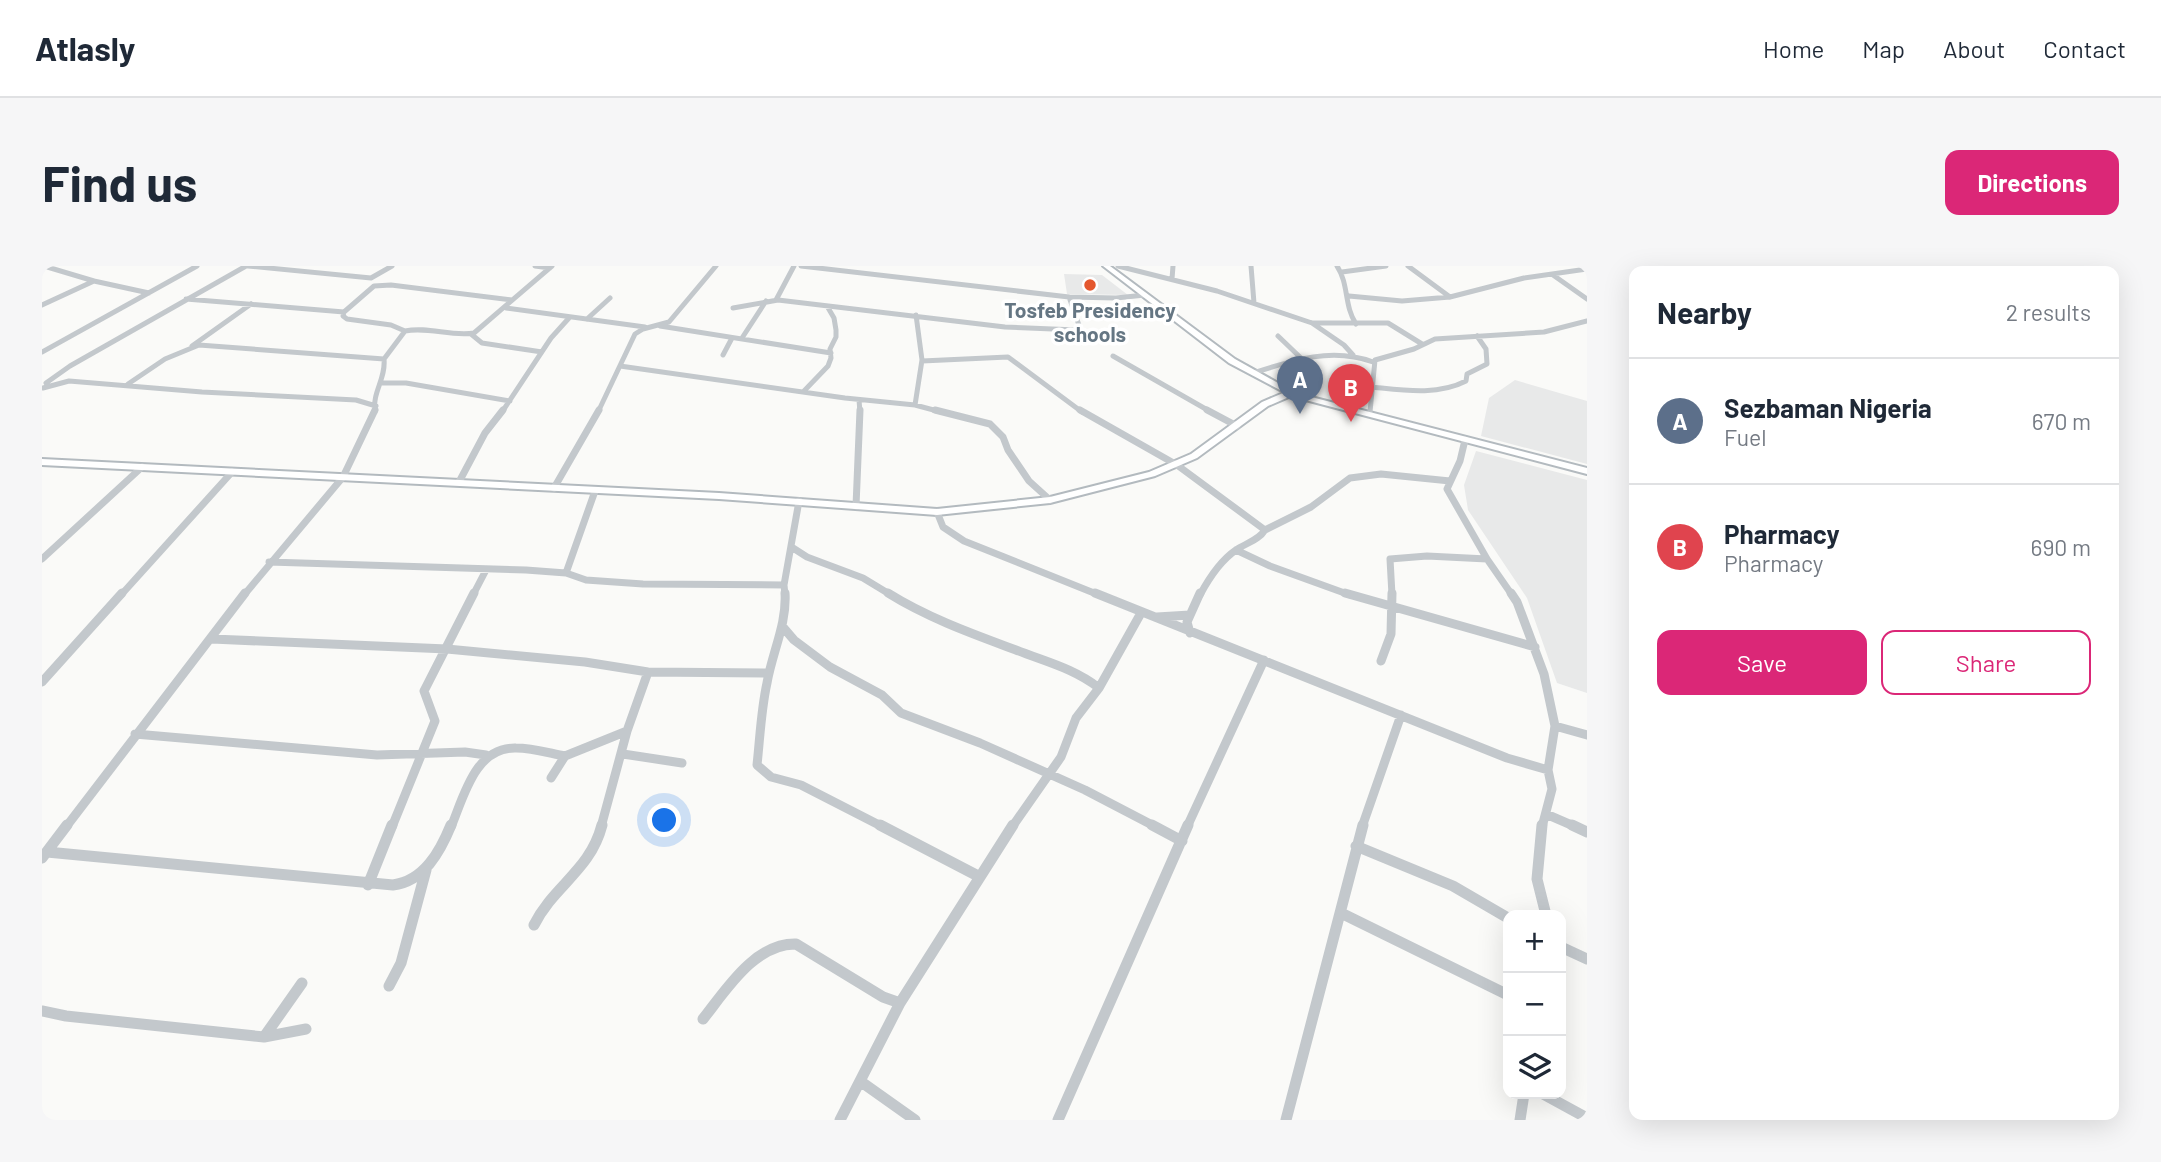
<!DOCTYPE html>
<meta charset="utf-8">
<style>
body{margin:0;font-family:Barlow,sans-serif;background:#f6f6f7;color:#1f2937}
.controls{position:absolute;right:21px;bottom:21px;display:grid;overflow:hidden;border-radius:14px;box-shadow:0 7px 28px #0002}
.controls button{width:63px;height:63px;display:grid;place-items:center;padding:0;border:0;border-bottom:2px solid #e0e1e3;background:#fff;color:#1f2937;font:35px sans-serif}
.you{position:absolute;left:623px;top:555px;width:24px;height:24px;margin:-18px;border:5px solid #fff;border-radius:50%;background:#1a73e8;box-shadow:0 0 0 10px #1a73e833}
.badge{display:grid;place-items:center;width:46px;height:46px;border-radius:50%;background:#db2777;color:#fff;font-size:23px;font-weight:700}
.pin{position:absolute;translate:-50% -58px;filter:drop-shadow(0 2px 4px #0008)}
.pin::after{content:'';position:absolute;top:37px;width:24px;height:21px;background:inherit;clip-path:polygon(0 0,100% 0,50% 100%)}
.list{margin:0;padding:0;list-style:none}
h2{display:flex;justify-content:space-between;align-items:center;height:91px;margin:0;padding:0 28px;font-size:30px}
h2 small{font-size:23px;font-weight:400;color:#747a83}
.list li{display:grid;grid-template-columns:46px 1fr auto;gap:21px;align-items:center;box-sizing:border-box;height:126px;padding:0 28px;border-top:2px solid #e0e1e3}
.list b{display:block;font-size:26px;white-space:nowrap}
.list p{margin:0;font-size:23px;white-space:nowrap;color:#747a83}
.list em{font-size:23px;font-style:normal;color:#747a83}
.actions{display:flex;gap:14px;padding:21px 28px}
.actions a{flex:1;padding:16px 0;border:2px solid #db2777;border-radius:14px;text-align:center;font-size:24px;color:#db2777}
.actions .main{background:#db2777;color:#fff}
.icon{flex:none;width:38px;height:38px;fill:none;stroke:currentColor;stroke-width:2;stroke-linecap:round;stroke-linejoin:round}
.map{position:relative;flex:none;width:1545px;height:854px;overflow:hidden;border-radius:14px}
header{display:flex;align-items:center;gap:42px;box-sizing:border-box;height:98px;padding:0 35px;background:#fff;border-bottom:2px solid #e0e1e3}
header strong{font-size:33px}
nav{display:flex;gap:38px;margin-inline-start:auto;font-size:24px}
.intro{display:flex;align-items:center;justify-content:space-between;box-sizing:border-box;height:168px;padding:0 42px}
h1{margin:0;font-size:49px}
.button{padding:18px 32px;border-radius:14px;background:#db2777;color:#fff;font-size:24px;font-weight:700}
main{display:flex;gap:42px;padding:0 42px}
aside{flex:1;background:#fff;border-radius:14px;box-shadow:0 7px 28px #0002}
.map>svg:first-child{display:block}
.built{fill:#e8e9e9}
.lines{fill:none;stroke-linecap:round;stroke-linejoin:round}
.secondary-casing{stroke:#b3babf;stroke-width:4}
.street-far3{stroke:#c3c8cc;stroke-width:5}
.street-far2{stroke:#c3c8cc;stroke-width:7}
.street-far1{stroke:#c3c8cc;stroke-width:9}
.street{stroke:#c3c8cc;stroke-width:11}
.secondary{fill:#fff;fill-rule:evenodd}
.poi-dot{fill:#e4572e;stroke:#fff;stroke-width:2.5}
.labels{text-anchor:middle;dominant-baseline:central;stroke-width:7;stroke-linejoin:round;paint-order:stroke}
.far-poi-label{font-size:21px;font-weight:bold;fill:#657683;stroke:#fff}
</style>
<header>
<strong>Atlasly</strong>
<nav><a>Home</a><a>Map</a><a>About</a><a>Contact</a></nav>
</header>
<div class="intro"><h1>Find us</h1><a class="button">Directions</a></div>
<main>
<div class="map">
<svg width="1545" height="854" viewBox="0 0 1545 854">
<rect width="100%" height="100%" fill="#fafaf8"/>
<path class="built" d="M1022,8L1060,9L1086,29L1025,28Z
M1473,114L1545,135V198L1439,170L1447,132Z
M1434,185L1545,214V427L1515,417L1485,332L1426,244L1422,219Z"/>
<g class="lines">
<defs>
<path id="secondary" d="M1061,0H1068L1193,93L1245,122L1238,124L1187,97Z
M1246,125L1545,202V208L1252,131H1247L1226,140L1155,192L1113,210L1008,237L895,249L677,233L0,199V193L677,227L895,243L1008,231L1107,206L1149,188L1220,136Z"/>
</defs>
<use href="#secondary" class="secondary-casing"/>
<path class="street-far3" d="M2,0L52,15
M206,0L329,12L350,0
M493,0L508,2
M759,0L1027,31L1074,32L1103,29
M1076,0L1175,25L1270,57H1346L1380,78
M1209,0L1212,37
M1295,0C1307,18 1302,40 1314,58
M1366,0L1408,31
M1300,6L1344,0
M1511,9L1545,33
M1130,13L1131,0
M1307,30L1360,35L1408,31L1482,12L1545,3
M144,33L302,46L332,20L349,19L470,34
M734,34L752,0
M0,39L52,15L107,27
M464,42L603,61
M691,42L736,34L963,61L1035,64L1038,62L1027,31
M302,46L301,50L305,53L349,59L363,65
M545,53L568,32
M1270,57L1302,79L1311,89
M618,60L789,87
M429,68L440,77L500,86
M1236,70L1260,93
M700,72L724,35
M150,80L209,38
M0,86L155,0
M681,89L690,72
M1071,90L1169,146
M880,95L966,91L1040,146
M578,100L803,132L873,139L899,146
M1211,107C1251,94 1290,81 1331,96
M4,117L28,100L204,0
M338,117H364L468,135
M86,118L123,93L157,79L342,93
M1329,121C1360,124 1395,130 1424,115L1425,108L1445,98L1444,83L1435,70
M1,122L27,115L160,126L314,134L334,140
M762,125L786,100L789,92L788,83L794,71V64L792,52L785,40
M817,134L818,146
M873,139L880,94L874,49
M333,146C330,126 344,113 342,93L363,65C386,60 409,71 432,67L510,0
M460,146L509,72L527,52
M556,146L593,68L601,63L627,56L674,0
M1328,146L1333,94L1372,83L1393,73L1502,66L1545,55"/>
<path class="street-far2" d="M893,144L948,158L961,171L966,184L987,215L1008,234
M1038,144L1135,199L1223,264
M1165,144L1195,160
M1423,174L1418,195L1405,223L1445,293L1470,329
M417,216L443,167L461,144
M512,222L557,144
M814,240L818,144
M895,246L901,261L922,275L1057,329
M751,282L765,291L821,312L849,329
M1194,284L1228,300L1308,329
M0,293L100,201
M227,296L484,304L524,307L544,314L601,318L742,319
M524,307L553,225
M79,329L190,206
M202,329L301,211L333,144
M431,329L444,304
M743,329L742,319L757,235
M1158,329C1167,312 1178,295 1194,284C1204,277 1217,274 1223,264L1269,241L1308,212L1339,208L1408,215
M1350,329L1348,293L1385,290L1445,293"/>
<path class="street-far1" d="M743,327C745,358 730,387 725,417C719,444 718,472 715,499L729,511L759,519L841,561
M846,327C886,352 931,368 974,384C1004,396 1031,402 1057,422
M1053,327L1465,492L1506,504
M1303,327L1493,381
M1469,327L1475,336L1502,408L1513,460L1506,504L1510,523L1500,561
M1115,351L1148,349
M740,360L752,374L788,401L840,429L859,447L938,477L1043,524L1114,561
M1148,367L1145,356L1158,327
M170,373L405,383L543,396L606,406L727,407
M1339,395L1349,368L1350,327
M0,416L80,327
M1513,460L1545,469
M93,468L335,489L423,486L444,489
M581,488L640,497
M509,512L523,490L585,465
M1504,548L1534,561
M24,561L203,327
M350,561L393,455L382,425L432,327
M409,561C422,530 433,481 474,482C490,482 507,487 523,490
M559,561L585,465L606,406
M970,561L1019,491L1034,452L1057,422L1099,347
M1145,561L1222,394
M1320,561L1359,449"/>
<path class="street" d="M838,559L938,611
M1110,559L1140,575
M1500,559L1495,613L1504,649
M1530,559L1545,566
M1314,580L1411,620L1466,652
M5,586L351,619C382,615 398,586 409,559
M0,592L25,559
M326,619L350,559
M1299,647L1466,729
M492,659C512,619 548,605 560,559
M1519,681L1545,693
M347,720L359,697L384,604
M0,745L24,750L222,771L260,717
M661,753C684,724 713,677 754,678L841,731L858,737
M222,771L264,763
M818,815L873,854
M1501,828L1545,852
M798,854L858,737L971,559
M1016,854L1146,559
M1244,854L1321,559
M1478,854L1482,828"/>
<use href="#secondary" class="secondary"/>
</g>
<circle class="poi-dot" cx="1048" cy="19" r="7"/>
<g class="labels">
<g class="far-poi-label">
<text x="1048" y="43">Tosfeb Presidency<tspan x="1048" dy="24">schools</tspan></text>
</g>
</g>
</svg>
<div class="controls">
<button>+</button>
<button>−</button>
<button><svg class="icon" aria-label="layers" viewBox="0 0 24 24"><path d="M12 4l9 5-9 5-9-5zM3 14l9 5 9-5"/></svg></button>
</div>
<div class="you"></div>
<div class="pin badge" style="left:1258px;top:148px;background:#5c6f8a">A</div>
<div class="pin badge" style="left:1309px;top:156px;background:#e0444e">B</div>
</div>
<aside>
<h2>Nearby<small>2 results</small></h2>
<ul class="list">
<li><span class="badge" style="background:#5c6f8a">A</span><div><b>Sezbaman Nigeria</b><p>Fuel</p></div><em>670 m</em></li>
<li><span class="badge" style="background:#e0444e">B</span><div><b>Pharmacy</b><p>Pharmacy</p></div><em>690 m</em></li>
</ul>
<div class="actions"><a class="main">Save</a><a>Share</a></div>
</aside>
</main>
